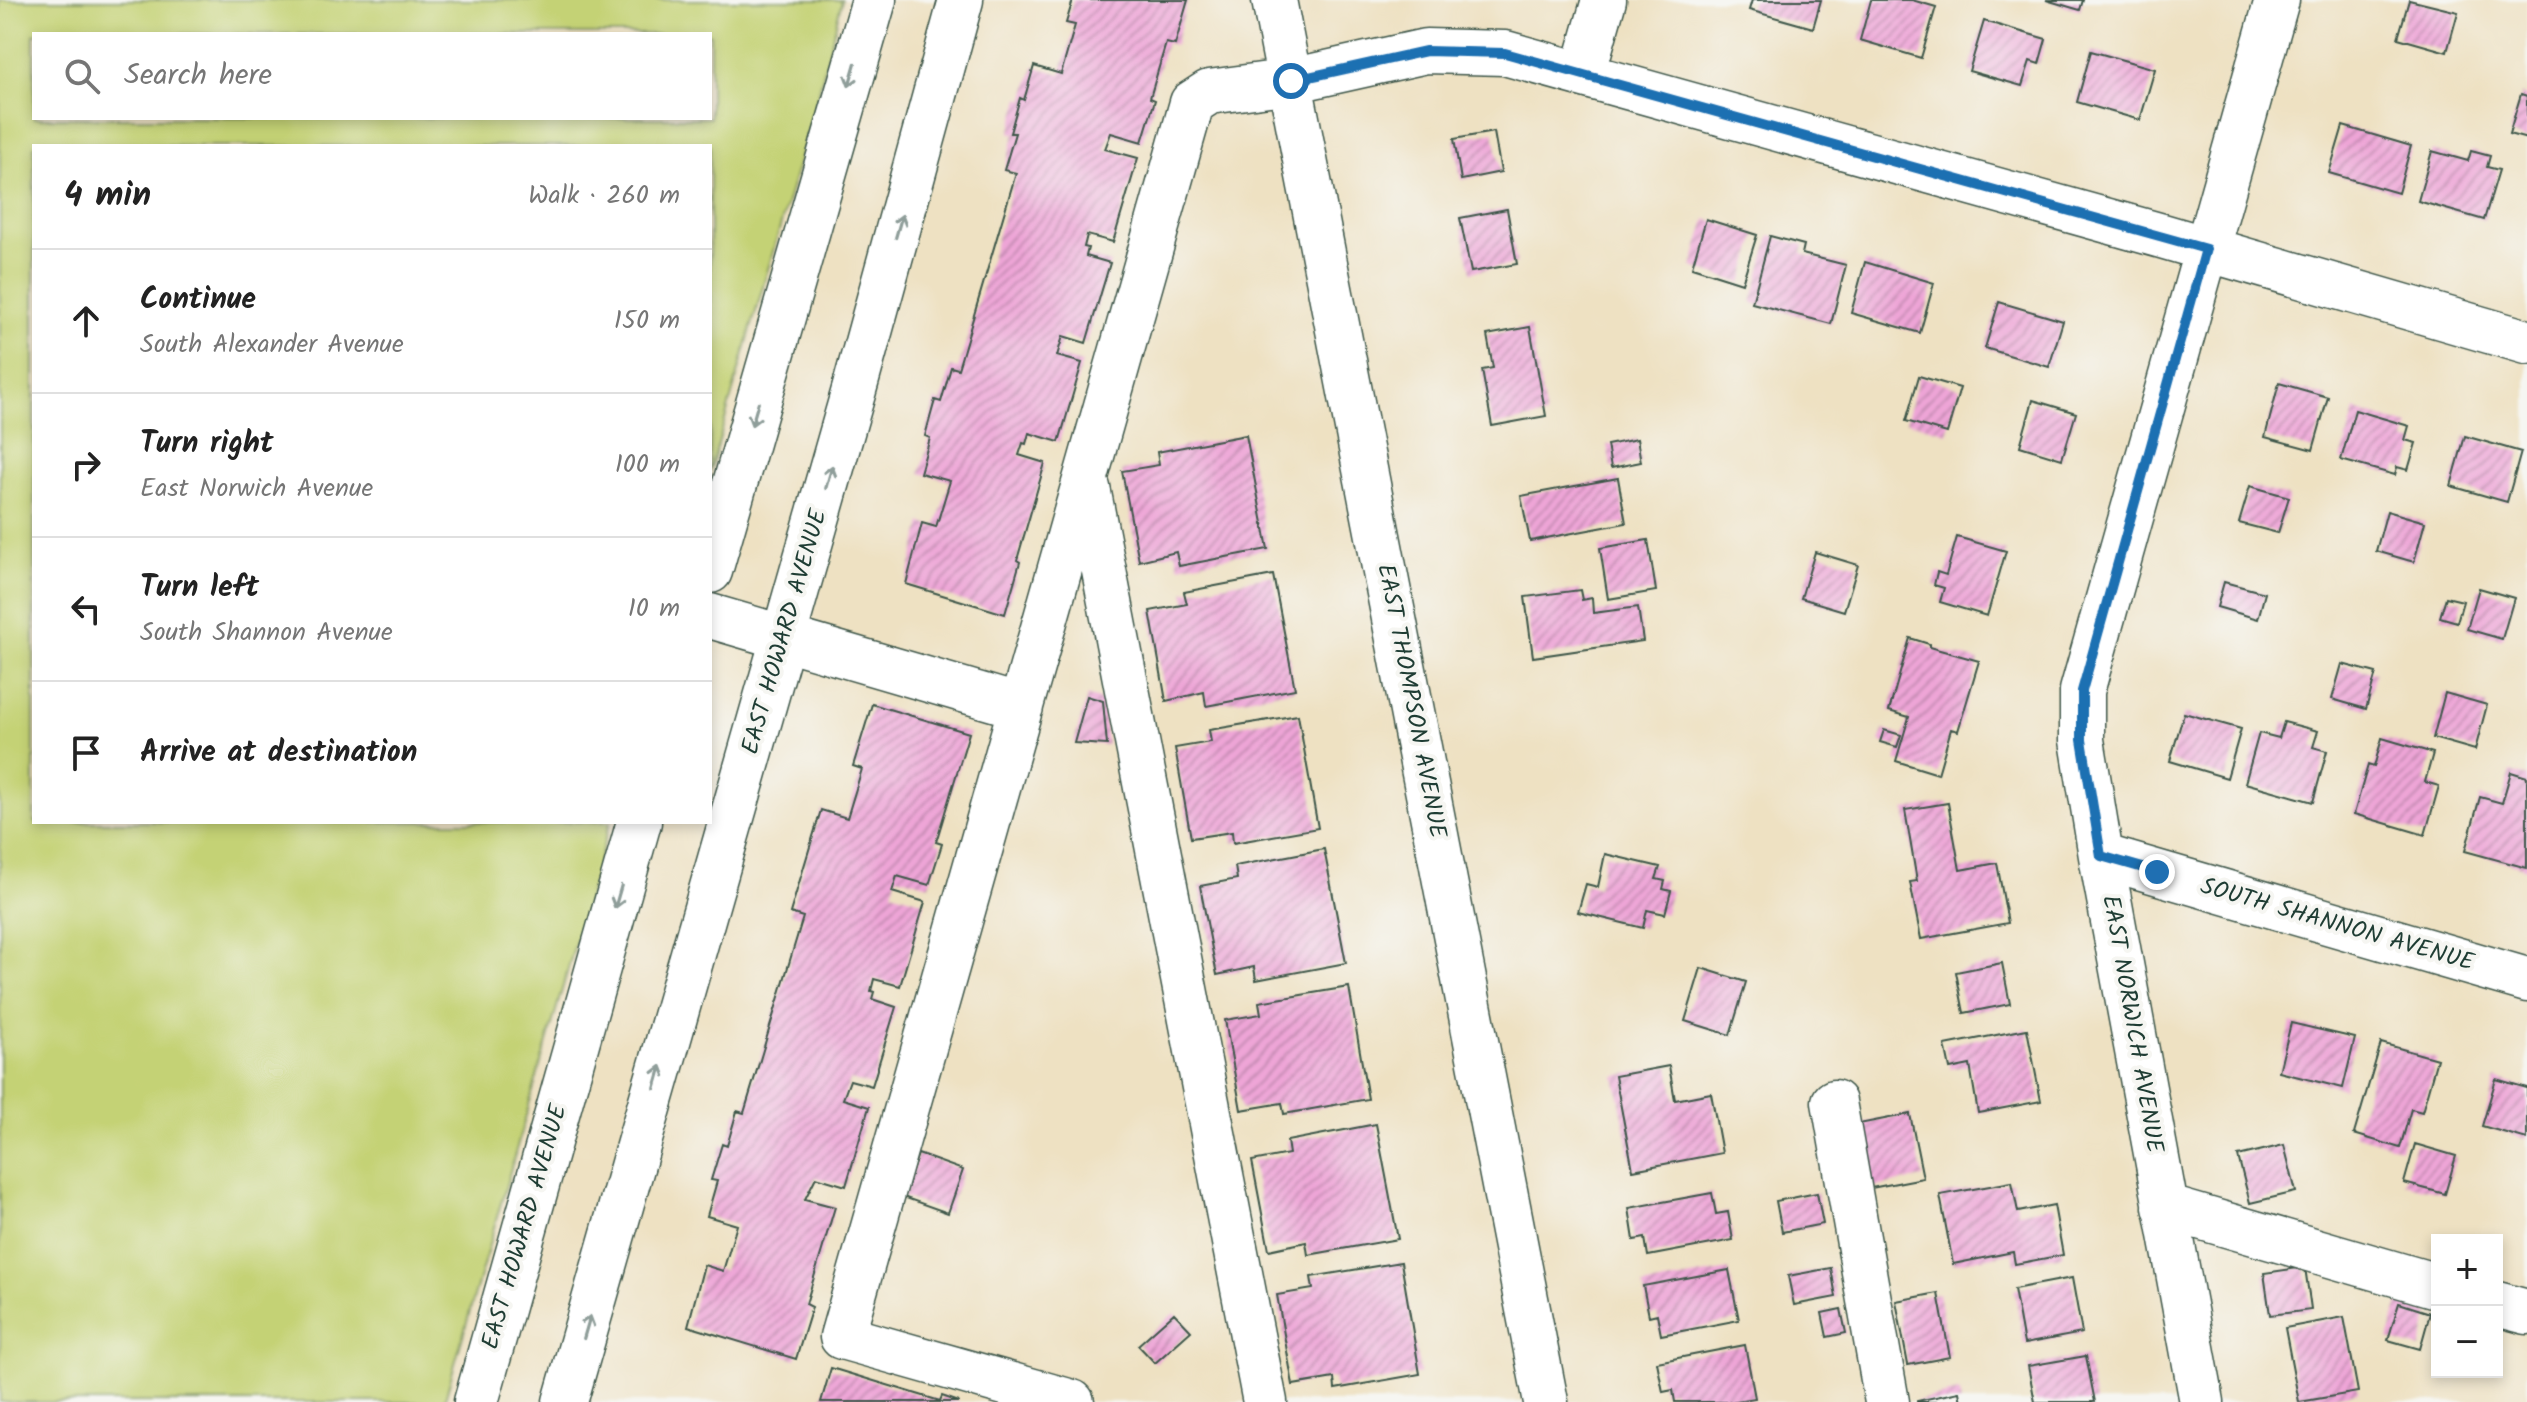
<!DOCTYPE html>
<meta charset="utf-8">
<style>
body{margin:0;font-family:Kalam,sans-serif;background:#f6f6f6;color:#222}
.controls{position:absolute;right:24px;bottom:24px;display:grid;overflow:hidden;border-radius:0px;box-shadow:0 4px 12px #0003}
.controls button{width:72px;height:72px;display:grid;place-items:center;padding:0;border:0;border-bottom:2px solid #e0e0e0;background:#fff;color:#222;font:40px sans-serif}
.stop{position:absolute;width:24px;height:24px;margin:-18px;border:6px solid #1f6fb2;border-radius:50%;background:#fff}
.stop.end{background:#1f6fb2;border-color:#fff;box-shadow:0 2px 8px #0008}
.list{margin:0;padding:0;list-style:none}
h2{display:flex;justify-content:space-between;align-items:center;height:104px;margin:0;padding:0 32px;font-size:34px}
h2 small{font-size:26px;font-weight:400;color:#767676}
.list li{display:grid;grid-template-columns:52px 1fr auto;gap:24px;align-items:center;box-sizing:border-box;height:144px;padding:0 32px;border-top:2px solid #e0e0e0}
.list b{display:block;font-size:30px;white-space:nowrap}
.list p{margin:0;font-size:26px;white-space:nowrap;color:#767676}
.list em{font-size:26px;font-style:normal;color:#767676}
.icon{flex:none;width:44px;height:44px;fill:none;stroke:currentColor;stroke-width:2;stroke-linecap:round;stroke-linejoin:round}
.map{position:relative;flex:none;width:2527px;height:1402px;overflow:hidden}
.search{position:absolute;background:#fff;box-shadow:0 4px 12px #0003;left:32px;top:32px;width:680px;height:88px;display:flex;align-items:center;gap:20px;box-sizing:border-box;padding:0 28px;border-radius:0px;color:#767676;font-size:30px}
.panel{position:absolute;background:#fff;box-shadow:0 4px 12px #0003;left:32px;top:144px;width:680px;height:680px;border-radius:0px}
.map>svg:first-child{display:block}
.green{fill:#c4d274;stroke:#728854;stroke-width:2;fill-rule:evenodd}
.building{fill:url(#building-hatch)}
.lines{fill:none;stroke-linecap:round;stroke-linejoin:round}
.minor-casing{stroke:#3e5649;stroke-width:47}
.major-casing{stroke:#3e5649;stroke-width:47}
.minor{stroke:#fff;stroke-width:44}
.major{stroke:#fff;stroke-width:44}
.oneway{stroke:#8f9e9a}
.route{stroke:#1f6fb2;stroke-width:10}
.labels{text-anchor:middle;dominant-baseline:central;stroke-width:8;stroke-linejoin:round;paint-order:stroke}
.street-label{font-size:24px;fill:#1f3d34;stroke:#f6f6f2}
</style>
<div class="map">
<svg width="2527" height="1402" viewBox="0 0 2527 1402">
<defs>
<pattern id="building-hatch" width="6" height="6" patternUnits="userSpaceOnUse" patternTransform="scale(2)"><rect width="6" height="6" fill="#eea5d7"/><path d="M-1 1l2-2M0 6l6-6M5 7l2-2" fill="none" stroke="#c088af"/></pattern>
</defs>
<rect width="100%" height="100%" fill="#f6f6f2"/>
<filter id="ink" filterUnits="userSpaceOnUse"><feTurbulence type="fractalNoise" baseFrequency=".0125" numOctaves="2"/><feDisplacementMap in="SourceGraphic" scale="16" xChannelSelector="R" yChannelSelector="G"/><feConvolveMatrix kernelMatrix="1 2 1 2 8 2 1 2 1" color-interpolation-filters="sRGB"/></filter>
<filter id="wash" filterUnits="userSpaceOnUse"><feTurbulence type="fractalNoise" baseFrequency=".006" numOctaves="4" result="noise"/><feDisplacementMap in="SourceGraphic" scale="32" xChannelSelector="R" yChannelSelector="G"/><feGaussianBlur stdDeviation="1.8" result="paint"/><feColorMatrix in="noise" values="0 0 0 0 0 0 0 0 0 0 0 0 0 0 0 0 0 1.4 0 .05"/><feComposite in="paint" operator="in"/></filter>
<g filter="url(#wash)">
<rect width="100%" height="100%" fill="#eee1c2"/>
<path class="green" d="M0,0H842L819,91L710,472V146H34V822H610L444,1402H0ZM34,34H710V118H34Z"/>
<g id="blocks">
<path class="building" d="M1073,0H1188L1175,45L1166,43L1150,98L1155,100L1142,142L1111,133L1105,149L1138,158L1113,242L1087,235L1084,247L1088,248L1086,256L1110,263L1086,343L1063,336L1057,356L1082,363L1059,442L1029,433L1026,444L1023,443L1019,455L1045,463L1017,560L1020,562L1005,614L906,584L922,523L936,527L950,481L920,473L930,438L925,436L935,400L941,402L951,367L958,369L1016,173L1004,170L1015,133H1010L1020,98L1024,100L1034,66L1061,74L1075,25L1066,23Z
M1752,0H1821L1813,28L1749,10Z
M1871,0H1912L1936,7L1921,58L1860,40Z
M2046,0H2083L2080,10Z
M2409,0L2458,12L2447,52L2398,38Z
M1984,21L2046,39L2039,64L2030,61L2022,86L1969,71Z
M2091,51L2155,69L2140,120L2077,102Z
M2521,94L2527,96V139L2509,134Z
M2343,126L2411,146L2398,193L2329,173Z
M1494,132L1501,172L1461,180L1454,139Z
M2432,151L2468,161L2471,151L2490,156L2487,167L2499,170L2484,220L2418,201Z
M1507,209L1517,264L1471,272L1460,218Z
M1706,219L1757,235L1742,283L1692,267Z
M1770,236L1804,245L1802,254L1846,265L1831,324L1752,303Z
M1865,262L1934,283L1920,333L1851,313Z
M1999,302L2063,321L2049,367L1985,348Z
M1530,327L1546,416L1492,426L1482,370L1493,368L1487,335Z
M1919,376L1960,388L1947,433L1906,421Z
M2279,383L2328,397L2313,450L2265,437Z
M2033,400L2076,413L2062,459L2020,446Z
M2355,410L2409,426L2405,440L2416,443L2408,470L2397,467L2395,475L2341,460Z
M1246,435L1268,549L1179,566L1176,552L1139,561L1122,471L1159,465L1157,452Z
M2465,436L2521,452L2507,502L2451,486Z
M1637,439L1641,462L1611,468L1607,445Z
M1618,478L1626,523L1530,541L1521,496Z
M2250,486L2289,497L2278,533L2239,523Z
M2387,511L2425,522L2414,562L2376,551Z
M1957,537L2006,551L1987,616L1940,602L1944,588L1934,585L1937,572L1946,575Z
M1648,540L1656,591L1608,599L1600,548Z
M1815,552L1858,565L1844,611L1801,598Z
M1273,575L1295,689L1206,706L1204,692L1166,701L1150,611L1187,604L1184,592Z
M2224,582L2265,593L2258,619L2217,607Z
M2479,588L2514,598L2502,639L2467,629Z
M1580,590L1582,600L1592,598L1593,613L1638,607L1643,641L1533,657L1525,597Z
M2446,597L2463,601L2457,622L2440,617Z
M1910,638L1929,644V647L1979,661L1958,731L1951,729L1938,774L1896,761L1909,717L1889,711Z
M2342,664L2376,673L2366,709L2332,699Z
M2445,693L2487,705L2475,750L2433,738Z
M1087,696L1103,701L1107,745L1074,743Z
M872,704L969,733L936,842L942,844L929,885L897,876L892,892L925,902L900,986L874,979L871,991L874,992L872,999L896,1007L872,1086L850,1080L843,1099L869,1107L846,1186L816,1177L805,1199L835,1207L806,1304L812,1307L796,1359L688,1326L704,1265L723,1271L737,1225L707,1216L717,1181L711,1180L722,1144L727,1146L737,1111L744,1113L803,917L790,913L821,810L847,818L862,769L853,766Z
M2184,713L2241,729L2227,778L2170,761Z
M1298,715L1318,828L1233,843L1232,832L1191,838L1175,748L1211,742L1209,730Z
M2284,722L2318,731L2313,747L2327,751L2313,802L2245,783L2259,733L2279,738Z
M1884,730L1901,735L1897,747L1880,742Z
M2382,738L2433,753L2425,782L2439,786L2425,835L2354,814L2368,765L2374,767Z
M2511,772L2527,777V868L2465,851L2480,797L2502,803Z
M1948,803L1960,870L1997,863L2008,923L1921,939L1910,882L1917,881L1905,810Z
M1324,849L1346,963L1256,980L1254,967L1217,975L1200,886L1237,879L1235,866Z
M1605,854L1660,867L1656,879L1665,881L1663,889L1671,891L1665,914L1647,910L1643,928L1578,912L1586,884L1598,887Z
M2002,963L2010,1004L1964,1013L1956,972Z
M1701,968L1746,982L1730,1035L1685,1021Z
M1349,987L1368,1099L1284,1114L1282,1103L1241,1110L1225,1020L1261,1014L1259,1002Z
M2291,1023L2355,1038L2343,1088L2279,1072Z
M2027,1029L2041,1101L1978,1113L1970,1065L1950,1069L1945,1045Z
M2381,1043L2437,1059L2422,1112L2411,1109L2400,1148L2354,1134Z
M1669,1066L1675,1100L1711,1093L1722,1153L1633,1170L1615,1076Z
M2496,1079L2527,1088V1139L2482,1126Z
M1910,1114L1923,1178L1871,1188L1859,1124Z
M1376,1124L1398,1239L1308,1255L1306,1242L1269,1250L1252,1161L1289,1154L1287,1141Z
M2415,1144L2456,1156L2445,1194L2404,1183Z
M2284,1145L2296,1192L2250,1203L2238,1156Z
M918,1154L963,1170L948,1213L903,1197Z
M2012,1182L2018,1212L2054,1205L2063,1255L2015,1264L2013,1252L1953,1264L1940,1195Z
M1712,1193L1716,1214L1728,1212L1733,1240L1648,1256L1645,1238L1634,1240L1629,1208Z
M1817,1193L1823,1224L1782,1232L1776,1201Z
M1401,1262L1420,1374L1335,1389L1334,1378L1293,1385L1277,1295L1313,1289L1311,1277Z
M2305,1267L2311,1310L2270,1315L2264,1273Z
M1831,1268L1836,1297L1794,1305L1788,1276Z
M1729,1270L1739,1320L1661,1335L1657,1314L1649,1316L1643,1286Z
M2072,1278L2082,1333L2024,1344L2014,1289Z
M1938,1293L1950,1357L1908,1365L1896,1301Z
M2399,1303L2430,1313L2420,1349L2388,1340Z
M1841,1309L1846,1333L1827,1337L1822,1313Z
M1174,1313L1191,1331L1155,1363L1138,1345Z
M2344,1317L2358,1392L2299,1402L2285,1328Z
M1745,1345L1755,1398L1731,1402H1675L1673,1390L1663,1392L1657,1362Z
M2086,1356L2095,1402H2035L2028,1366Z
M831,1368L940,1401L942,1396L959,1402H821Z
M1959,1392L1961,1402H1917V1401Z"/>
</g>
</g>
<g filter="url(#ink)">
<use href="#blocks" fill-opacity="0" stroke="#3e5649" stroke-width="2"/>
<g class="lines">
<defs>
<path id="minor" d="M1274,0L1546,1402
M1583,74L1604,0
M1088,488L1265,1402
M710,616L1021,707
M2101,856L2527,980
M1834,1102L1887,1402
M2165,1207L2437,1286
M2497,1304L2527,1312
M1072,1402L842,1337L1192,103L1209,92L1291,81L1426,51L1505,53L2162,236L2527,342
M2202,1402L2101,856L2082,740V691L2277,0"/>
<path id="major" d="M710,571L874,0
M476,1402L639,822
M565,1402L854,390L961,0"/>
</defs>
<use href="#minor" class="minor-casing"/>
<use href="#major" class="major-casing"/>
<use href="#minor" class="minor"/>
<use href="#major" class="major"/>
</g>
<defs><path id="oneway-shaft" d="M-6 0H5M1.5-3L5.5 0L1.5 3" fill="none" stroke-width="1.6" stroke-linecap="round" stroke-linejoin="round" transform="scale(2)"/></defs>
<g class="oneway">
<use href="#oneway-shaft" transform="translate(852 75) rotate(106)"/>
<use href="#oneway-shaft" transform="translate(899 226) rotate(-74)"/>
<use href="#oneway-shaft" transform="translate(755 414) rotate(106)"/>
<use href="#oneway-shaft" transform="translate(829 477) rotate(-74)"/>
<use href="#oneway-shaft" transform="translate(618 897) rotate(106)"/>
<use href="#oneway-shaft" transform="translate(658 1077) rotate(-74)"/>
<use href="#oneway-shaft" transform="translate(587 1327) rotate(-74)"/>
</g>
</g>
<g class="lines" filter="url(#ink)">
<path class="route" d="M1291,81L1426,51L1505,53L2206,249L2082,691V740L2101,856L2157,872"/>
</g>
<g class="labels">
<g class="street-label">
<text transform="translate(785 632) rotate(-74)">EAST HOWARD AVENUE</text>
<text transform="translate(1411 701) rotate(79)">EAST THOMPSON AVENUE</text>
<text transform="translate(2337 925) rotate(16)">SOUTH SHANNON AVENUE</text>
<text transform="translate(2132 1024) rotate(80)">EAST NORWICH AVENUE</text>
<text transform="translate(525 1227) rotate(-74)">EAST HOWARD AVENUE</text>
</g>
</g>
</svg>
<div class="controls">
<button>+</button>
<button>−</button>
</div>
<div class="stop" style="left:1291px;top:81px"></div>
<div class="stop end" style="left:2157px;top:872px"></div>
<div class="search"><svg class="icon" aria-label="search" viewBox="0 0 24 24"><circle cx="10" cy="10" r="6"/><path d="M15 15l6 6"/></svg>Search here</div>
<section class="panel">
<h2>4 min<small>Walk · 260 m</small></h2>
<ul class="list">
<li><svg class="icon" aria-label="ahead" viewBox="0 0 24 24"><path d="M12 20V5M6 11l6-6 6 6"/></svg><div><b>Continue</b><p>South Alexander Avenue</p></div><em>150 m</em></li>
<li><svg class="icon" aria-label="right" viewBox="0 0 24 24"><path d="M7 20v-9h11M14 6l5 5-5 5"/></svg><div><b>Turn right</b><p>East Norwich Avenue</p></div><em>100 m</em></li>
<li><svg class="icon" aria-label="left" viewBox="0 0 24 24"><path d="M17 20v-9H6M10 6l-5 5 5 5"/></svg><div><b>Turn left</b><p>South Shannon Avenue</p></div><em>10 m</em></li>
<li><svg class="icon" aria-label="arrive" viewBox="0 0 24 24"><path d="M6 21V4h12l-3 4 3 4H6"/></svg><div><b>Arrive at destination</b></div></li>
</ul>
</section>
</div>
